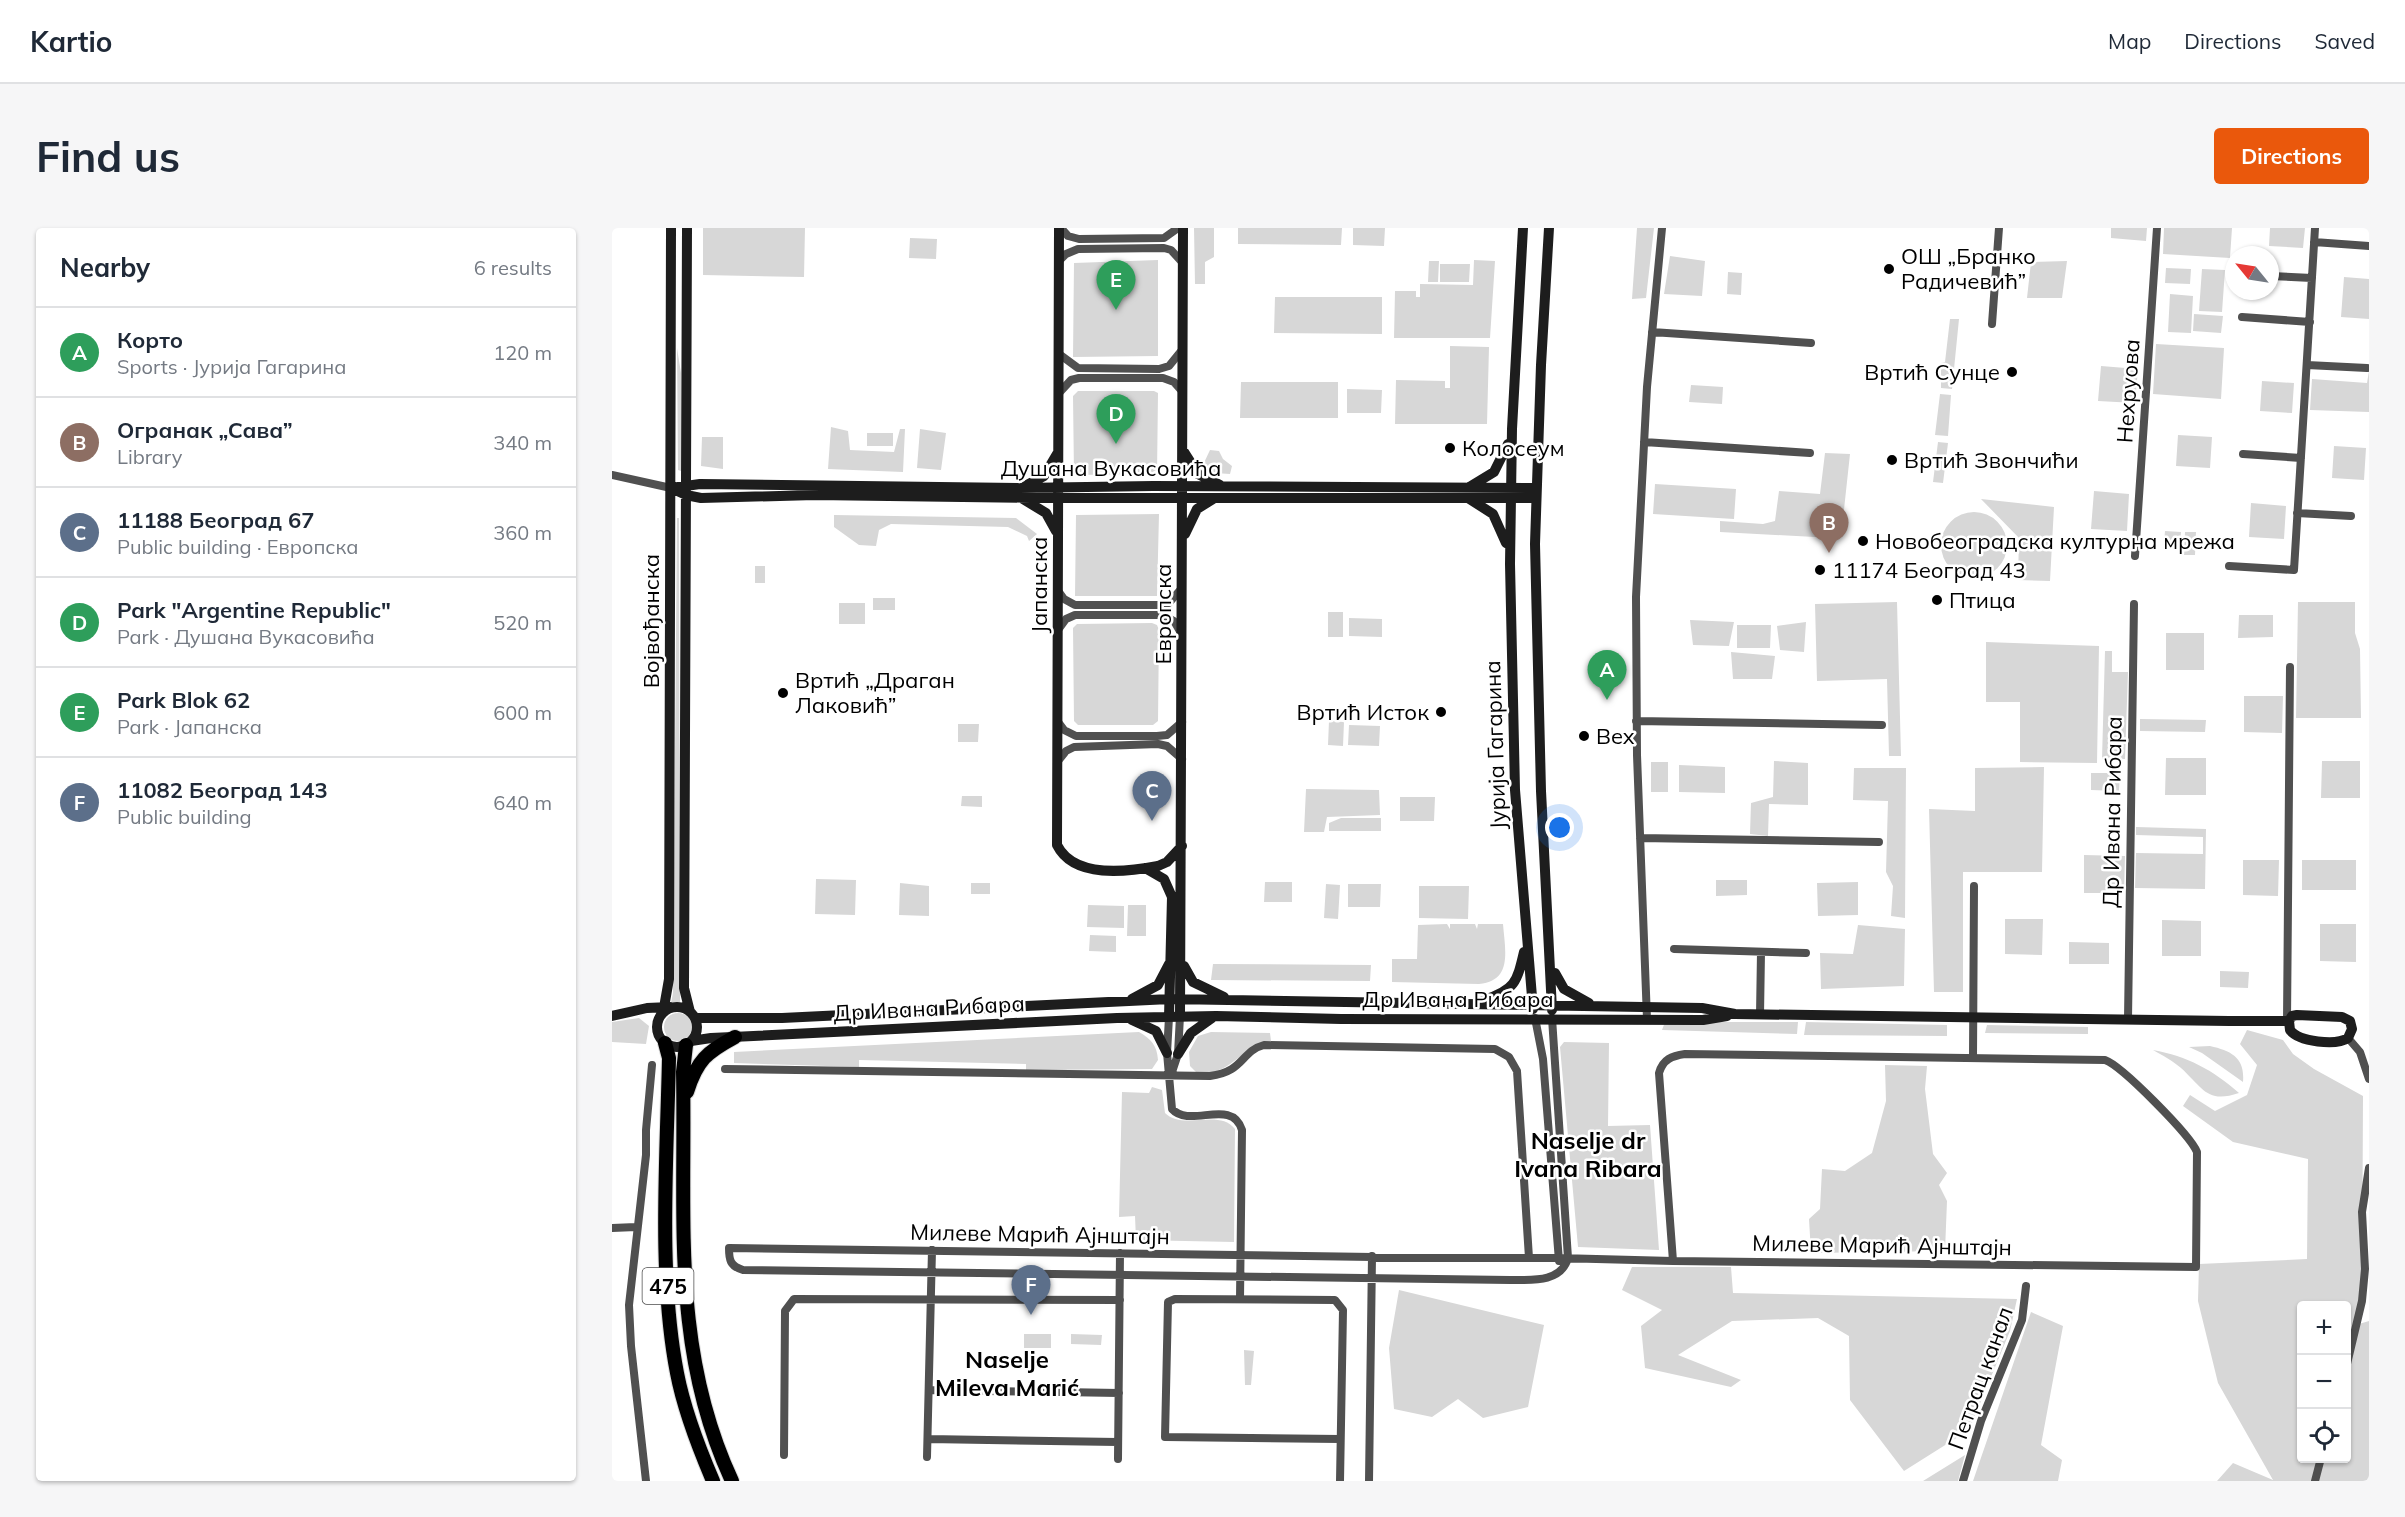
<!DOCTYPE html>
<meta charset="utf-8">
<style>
body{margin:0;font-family:Mulish,sans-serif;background:#f6f6f7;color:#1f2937}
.controls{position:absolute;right:18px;bottom:18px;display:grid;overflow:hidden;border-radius:6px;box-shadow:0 2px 4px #0004}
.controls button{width:54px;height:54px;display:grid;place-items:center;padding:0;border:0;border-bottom:2px solid #e0e1e3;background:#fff;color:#1f2937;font:30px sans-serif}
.compass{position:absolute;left:1613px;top:18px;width:54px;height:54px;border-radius:50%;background:#fff;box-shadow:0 2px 4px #0004;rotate:300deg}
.you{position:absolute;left:948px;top:600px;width:21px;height:21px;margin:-15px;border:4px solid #fff;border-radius:50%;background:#1a73e8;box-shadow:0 0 0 9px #1a73e833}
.badge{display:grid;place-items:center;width:39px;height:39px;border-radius:50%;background:#ea580c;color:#fff;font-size:20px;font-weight:700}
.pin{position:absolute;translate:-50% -50px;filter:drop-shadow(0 2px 3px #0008)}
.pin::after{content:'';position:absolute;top:32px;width:21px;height:18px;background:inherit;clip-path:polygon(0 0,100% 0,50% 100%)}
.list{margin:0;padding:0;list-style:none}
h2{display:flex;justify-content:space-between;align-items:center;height:78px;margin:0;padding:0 24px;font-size:26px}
h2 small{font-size:20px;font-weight:400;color:#747a83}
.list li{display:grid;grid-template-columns:39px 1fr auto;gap:18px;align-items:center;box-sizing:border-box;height:90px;padding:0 24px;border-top:2px solid #e0e1e3}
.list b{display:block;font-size:22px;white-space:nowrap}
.list p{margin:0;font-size:20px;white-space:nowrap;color:#747a83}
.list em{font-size:20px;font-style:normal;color:#747a83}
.icon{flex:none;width:33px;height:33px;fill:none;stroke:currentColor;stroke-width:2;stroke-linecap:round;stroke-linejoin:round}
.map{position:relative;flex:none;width:1757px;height:1253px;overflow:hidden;border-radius:6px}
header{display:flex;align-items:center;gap:36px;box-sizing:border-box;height:84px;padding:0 30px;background:#fff;border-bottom:2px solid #e0e1e3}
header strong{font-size:28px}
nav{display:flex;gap:33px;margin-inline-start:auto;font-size:21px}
.intro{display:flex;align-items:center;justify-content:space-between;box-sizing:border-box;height:144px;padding:0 36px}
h1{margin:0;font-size:42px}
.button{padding:15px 27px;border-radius:6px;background:#ea580c;color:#fff;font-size:21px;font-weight:700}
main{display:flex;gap:36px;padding:0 36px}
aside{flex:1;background:#fff;border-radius:6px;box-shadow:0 2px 4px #0004}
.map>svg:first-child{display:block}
.green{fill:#d7d7d7}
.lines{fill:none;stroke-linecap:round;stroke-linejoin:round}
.highway-casing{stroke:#dbdbdb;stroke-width:16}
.street{stroke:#505050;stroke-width:8}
.secondary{stroke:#1d1d1d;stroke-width:10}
.highway{stroke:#000;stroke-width:14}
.poi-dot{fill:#000;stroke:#fff;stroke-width:2}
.labels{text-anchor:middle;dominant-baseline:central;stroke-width:5;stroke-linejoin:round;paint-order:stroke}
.shield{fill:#fff;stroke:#4c4c4c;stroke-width:1.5}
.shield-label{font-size:21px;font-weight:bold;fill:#000}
.poi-label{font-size:22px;fill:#000;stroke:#fff;text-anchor:start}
.street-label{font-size:22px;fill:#000;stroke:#fff}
.neighbourhood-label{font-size:24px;font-weight:bold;fill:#000;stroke:#fff}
</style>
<header>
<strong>Kartio</strong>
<nav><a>Map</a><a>Directions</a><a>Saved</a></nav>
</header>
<div class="intro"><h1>Find us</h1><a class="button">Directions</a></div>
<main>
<aside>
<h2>Nearby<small>6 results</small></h2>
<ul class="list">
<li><span class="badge" style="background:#2e9e5b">A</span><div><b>Корто</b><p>Sports · Јурија Гагарина</p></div><em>120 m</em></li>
<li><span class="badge" style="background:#8d6e63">B</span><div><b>Огранак „Сава”</b><p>Library</p></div><em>340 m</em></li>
<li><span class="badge" style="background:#5c6f8a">C</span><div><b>11188 Београд 67</b><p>Public building · Европска</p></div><em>360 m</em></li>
<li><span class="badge" style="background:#2e9e5b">D</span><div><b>Park &quot;Argentine Republic&quot;</b><p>Park · Душана Вукасовића</p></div><em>520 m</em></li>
<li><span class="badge" style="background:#2e9e5b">E</span><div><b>Park Blok 62</b><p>Park · Јапанска</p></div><em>600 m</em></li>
<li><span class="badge" style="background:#5c6f8a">F</span><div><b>11082 Београд 143</b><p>Public building</p></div><em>640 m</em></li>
</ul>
</aside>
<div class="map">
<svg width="1757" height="1253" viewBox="0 0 1757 1253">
<rect width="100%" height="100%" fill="#fff"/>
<path class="green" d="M91,0H193L192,49L91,47Z
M582,0H602V29L593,34V56H583Z
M626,0H730L729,17L626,16Z
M741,0H773L772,18L741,17Z
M1025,0H1042L1034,70L1020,71Z
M1499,0H1535L1534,13L1499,10Z
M1552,0H1620L1618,30L1551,26Z
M1658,0H1693L1691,20L1657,18Z
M298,10L325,11L324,31L297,30Z
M1058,28L1093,33L1090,68L1052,66Z
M546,32V128L461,129L462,35Z
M862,32L883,33L878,110H782L783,63H804V69H808V56L861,57Z
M817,33H827L826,54H816Z
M1455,33L1450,70H1415L1419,34Z
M828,36H858L857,54H828Z
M1554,40L1579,41L1578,56L1553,55Z
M1590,41L1613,42L1610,84L1587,83Z
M1116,44L1130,45L1129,67L1115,66Z
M1732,49L1757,51V91L1729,89Z
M1558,66L1581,68L1579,105L1556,104Z
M663,69H770V106L662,105Z
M1582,86L1611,88L1609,105L1581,103Z
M1338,91H1347L1340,161L1329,160V135L1333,134Z
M1544,116L1612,120L1609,171L1541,166Z
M838,118L877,119L875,196H783L784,152L833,153V160H838Z
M65,120L69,145V243L66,242Z
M1489,138L1526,141L1523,175L1486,173Z
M1757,143V184L1698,182L1700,151L1755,155Z
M1650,153L1682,155L1680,185L1648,183Z
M629,154H726V190H628Z
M1079,157L1111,159L1110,176L1077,174Z
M735,161L770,162L769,185H735Z
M466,163H542L546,165L545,246L462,247L461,168Z
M1328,166L1339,167L1336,208L1323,207Z
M219,199L236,203L238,222L282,224L288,201H293L291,244L216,241Z
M308,201L334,205L329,242L305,240Z
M255,205H281V218H255Z
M1566,207L1600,209L1598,240L1564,238Z
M90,209H111V241L89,238Z
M1326,214L1336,215L1331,255L1321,254Z
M1722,218L1754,220L1752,252L1720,250Z
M598,222L607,223L611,231L620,238L618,246L603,245L590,239Z
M1213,225L1238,226L1230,300L1224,299L1221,310L1108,304V293L1151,296L1163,293L1167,263L1208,266Z
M1043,256L1124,261L1122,291L1041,286Z
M1482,263L1517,266L1515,303L1479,301Z
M1369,271L1442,279L1438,353L1406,352L1407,310Z
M1639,275L1674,278L1672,311L1637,309Z
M1329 317a33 33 0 1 1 66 0a33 33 0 1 1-66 0Z
M547,286L545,368H463L464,287Z
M222,287L404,290L425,306L417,313L415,308L396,299L279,296L267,302L264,318L247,317L222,299Z
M65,290H67L68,775H59L61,765Z
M1553,303L1569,304L1568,318L1552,317Z
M1573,304H1584L1583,327H1572Z
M143,338H153V355H143Z
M261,370H283V382H261Z
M1285,374L1289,528H1277L1275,451L1205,453L1203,376Z
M1686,374H1743V405L1748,421L1749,490H1684Z
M227,375H253V396H227Z
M716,384H731V409H716Z
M1627,387H1661V409L1626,410Z
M737,390L770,391V409L737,408Z
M1078,392L1122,394L1117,418L1081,417Z
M1194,394L1192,424L1168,422L1165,398Z
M540,395L545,397L547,402L546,493L541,497H466L462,493L461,400L465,396Z
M1125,397H1159L1158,420H1125Z
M1554,405H1592V442H1554Z
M1374,414L1487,418L1485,535L1408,534V474H1374Z
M1493,423H1500V444H1516L1513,531H1490Z
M1119,424L1163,428L1160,451H1121Z
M1632,468H1671L1670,505L1632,504Z
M1528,491L1594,492L1593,504L1528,503Z
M717,493L732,494L731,518L716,517Z
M346,496H367L366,514H346Z
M737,497L768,498L767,518L736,517Z
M1554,530H1594V567H1553Z
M1162,533L1196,535V577L1157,576L1156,608L1138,606L1139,575L1161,569Z
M1710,533H1748V570H1709Z
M1039,534H1056V564H1039Z
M1067,537L1113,539V565L1067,564Z
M1432,539L1430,644H1351V764H1322L1317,581L1363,583V540Z
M1242,540H1294L1293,690L1279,688L1281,658L1274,644L1276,573L1241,572Z
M1479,545H1508L1507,563L1479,562Z
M694,561L767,562L768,587L715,589L712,604H692Z
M350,568H370V579L349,578Z
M788,569H823L822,593H788Z
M729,590H769V603H717V595Z
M1524,599L1594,601L1593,661L1523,660L1524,625L1591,626V609L1524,607Z
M1472,627L1513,628L1512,665H1472Z
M1631,632H1667L1666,668L1631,667Z
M1690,632H1744V662H1690Z
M204,651L244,652L243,687L203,686Z
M1104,652H1135V667L1104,668Z
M653,654H680V674H652Z
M1246,654V687L1206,688L1205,655Z
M288,655L317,658V688L287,687Z
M359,655H378V666H359Z
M714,656L728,657L726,691L712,690Z
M736,656H769L768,679H736Z
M807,658H857L856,691L807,690Z
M476,677L512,678V700L475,699Z
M516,677H534V708H515Z
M1393,691H1431L1430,727L1393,726Z
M1550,692L1589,693V728H1550Z
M835,696L838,701V696H863L865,701L866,696H891C893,722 901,753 867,756L780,754V731H805L806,697Z
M1708,696H1744V734L1708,733Z
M1246,697L1293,701L1292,758L1209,761L1208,725L1241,726Z
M478,707L504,708V724L477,723Z
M1457,714L1497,715V736H1457Z
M601,736L759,737L758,753L599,752Z
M1608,743L1637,744L1636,760L1608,759Z
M52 799a14 14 0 1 1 28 0a14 14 0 1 1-28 0Z
M27,790L37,798L34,816L0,814V794Z
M1053,794H1186L1185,806L1050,802Z
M1194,794L1335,797V808L1192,807Z
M1375,797L1476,799V806L1373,805Z
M1635,802L1671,812L1681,826L1702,841L1751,868L1750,1073L1735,1129L1734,1078H1690V1230L1707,1231L1700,1253H1605L1621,1235L1661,1252L1606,1155L1586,1073L1587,1036L1695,1031L1696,931L1621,914L1571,878L1578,867L1603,883L1635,867L1645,837L1628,816Z
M527,804C539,811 545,817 546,832L540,841L414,842V836L247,832V839L122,835V824Z
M599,804L658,805L659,813C630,817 617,851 584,844L578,838L577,824L586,808Z
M952,814L997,815L996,898L1038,897L1047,1022L966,1019L948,819Z
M1598,818C1620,823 1633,830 1631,854L1590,825L1577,819Z
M1541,822C1575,828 1601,842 1627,865C1595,876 1591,860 1569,840C1561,833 1550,827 1541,822Z
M1273,837L1315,838L1313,861L1321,926L1335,945L1327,957L1335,973L1333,1023L1199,1025L1197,991L1208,981L1210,941L1233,943L1260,925L1274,873Z
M540,859L550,862L553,885C571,903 607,880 623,901L622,1014L524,1012L523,988L507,989L510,864L537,865Z
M1020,1039H1119L1121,1065L1405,1071L1398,1103L1357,1202L1292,1243L1238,1172L1237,1108L1206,1090L1120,1093L1066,1127L1129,1152L1119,1159L1033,1140L1029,1098L1050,1082L1010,1062Z
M787,1062L932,1097L916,1179L871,1190L846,1171L820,1189L782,1181L777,1120Z
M1419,1084L1451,1098L1429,1217L1450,1232L1446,1253H1361Z
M1757,1093V1253H1705L1711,1231L1734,1230L1735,1141L1747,1096Z
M412,1106H439V1120H412Z
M459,1106L490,1107L489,1117L459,1116Z
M632,1122L642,1123L639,1157H633Z
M1353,1227L1346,1253H1311Z"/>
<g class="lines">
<defs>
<path id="highway" d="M53,815L57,830C55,929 46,1047 65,1145C72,1182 86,1218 101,1253
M74,817L71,844C74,987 58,1120 120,1253
M75,864C85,832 95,824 123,809"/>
</defs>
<use href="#highway" class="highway-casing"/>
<path class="street" d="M449,0L456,8L467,11L552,10L566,0
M1702,14L1757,18
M447,33L454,26L466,21L552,20L559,22L570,34
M1658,48L1700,50
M1630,89L1698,94
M1380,96L1387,0
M1040,104L1199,115
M447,126L466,140L547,141L557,138L570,122
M1695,137L1755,140
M447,165L459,152L467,150H551L562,154L570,163
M1032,214L1198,225
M1631,226L1689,230
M0,247L59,260
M1685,285L1739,288
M1523,328L1545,0
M1617,338L1682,342L1703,0
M447,364L452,371L463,377H550L557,375L569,361
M446,402L454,391L463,387H550L562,393L569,405
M1024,493L1270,497
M446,494L452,502L464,508H545L555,507L570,494
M446,533L454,523L462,519L546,516L555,518L570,531
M1028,610L1267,614
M1062,721L1194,725
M1148,787L1149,724
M557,789L555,825L560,881C578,901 620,869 630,902L628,1071
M923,790L931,831L947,1033
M940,790L956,1030C949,1055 919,1052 898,1052L131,1042C118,1038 117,1032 117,1020L830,1030H946C984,1031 1023,1032 1061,1033L1584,1039L1585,924C1578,907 1510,838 1493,832L1073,826C1060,828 1051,831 1047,845L1061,1033
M1035,791L1025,527L1024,369L1035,159L1050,0
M1516,791L1522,376
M1675,793L1678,439
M1736,810L1748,824L1757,851
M1361,830L1362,658
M113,841L598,848C632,844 629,823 652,817L883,821L897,829L905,843L917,1030
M559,847L566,826L568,788
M0,1000L24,999
M1734,1140L1750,1073L1753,1041L1750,984L1757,940
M317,1162L507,1165
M316,1211L506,1214
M172,1227L173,1083L182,1071L508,1072
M315,1229L320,1022
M506,1231L508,1025
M34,1253L19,1118L17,1077L34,927V902L40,837
M728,1253L731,1082L723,1072L563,1071L556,1074L553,1209L728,1211
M757,1253L760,1028
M1351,1253L1369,1193L1410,1092L1414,1058
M1703,1253L1709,1230"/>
<path class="secondary" d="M75,0L72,760L78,784
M447,0L445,617C462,651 515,644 546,638L555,634L570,618
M911,0L900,201L898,336L903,562L921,781
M937,0L929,137L923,316L929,563L940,782
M572,224L586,246L608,257
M413,258L432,248L445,226
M859,258L882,244L896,216
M59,260L74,267L89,270L203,267L435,270H924
M59,260L88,256L408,260L541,258L924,260
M856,270L881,286L894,315
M411,271L434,285L444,303
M573,306L585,281L601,271
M533,640L552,651L560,669L557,789
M572,738L581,754L612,769
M943,745L952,761L977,775
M520,771L546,757L557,736
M872,772C903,762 905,754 912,724
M45 799a20 20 0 1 1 40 0a20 20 0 1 1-40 0Z
M51,785L57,751L59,0
M0,788L35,780L58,779
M568,788L571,0
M83,790H170L558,771L1090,780L1123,786L1617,793H1677L1680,788L1685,787L1730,789L1738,793L1740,801L1736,810C1724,818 1687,814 1678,802L1677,793
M520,792L544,803L555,825
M79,813L99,810L505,790L604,788L729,791L1091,792L1115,788
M566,826L579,805L600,790"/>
<use href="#highway" class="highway"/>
</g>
<g class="poi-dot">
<circle cx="1277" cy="41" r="6"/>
<circle cx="1400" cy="144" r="6"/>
<circle cx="838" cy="220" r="6"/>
<circle cx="1280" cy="232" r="6"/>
<circle cx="1251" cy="313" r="6"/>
<circle cx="1208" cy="342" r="6"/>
<circle cx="1325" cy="372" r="6"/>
<circle cx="171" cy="465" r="6"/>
<circle cx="829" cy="484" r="6"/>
<circle cx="972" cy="508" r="6"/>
</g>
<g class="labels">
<rect class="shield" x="30.5" y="1040" width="51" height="36" rx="4.5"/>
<g class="shield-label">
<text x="56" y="1058">475</text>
</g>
<g class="poi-label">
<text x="1289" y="28">ОШ „Бранко<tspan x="1289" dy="25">Радичевић”</tspan></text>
<text x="1388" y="144" text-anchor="end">Вртић Сунце</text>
<text x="850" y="220">Колосеум</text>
<text x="1292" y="232">Вртић Звончићи</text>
<text x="1263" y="313">Новобеоградска културна мрежа</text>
<text x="1220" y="342">11174 Београд 43</text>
<text x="1337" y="372">Птица</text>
<text x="183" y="452">Вртић „Драган<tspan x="183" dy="25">Лаковић”</tspan></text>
<text x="817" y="484" text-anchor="end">Вртић Исток</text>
<text x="984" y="508">Bex</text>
</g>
<g class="street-label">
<text transform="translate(1516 163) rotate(-86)">Нехруова</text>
<text x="499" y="240">Душана Вукасовића</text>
<text transform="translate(427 357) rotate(-90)">Јапанска</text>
<text transform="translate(551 386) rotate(-90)">Европска</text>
<text transform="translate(39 393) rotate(-90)">Војвођанска</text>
<text transform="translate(883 517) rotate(-92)">Јурија Гагарина</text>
<text transform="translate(1500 584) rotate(-89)">Др Ивана Рибара</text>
<text x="846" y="771">Др Ивана Рибара</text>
<text transform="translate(317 780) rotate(-3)">Др Ивана Рибара</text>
<text transform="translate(428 1006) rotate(1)">Милеве Марић Ајнштајн</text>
<text transform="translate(1270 1017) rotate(1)">Милеве Марић Ајнштајн</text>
<text transform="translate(1368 1150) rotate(-70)">Петрац канал</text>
</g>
<g class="neighbourhood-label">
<text x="976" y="912">Naselje dr<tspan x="976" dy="28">Ivana Ribara</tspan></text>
<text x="395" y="1131">Naselje<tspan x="395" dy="28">Mileva Marić</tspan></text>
</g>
</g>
</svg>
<div class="controls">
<button>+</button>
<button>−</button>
<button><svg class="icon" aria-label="locate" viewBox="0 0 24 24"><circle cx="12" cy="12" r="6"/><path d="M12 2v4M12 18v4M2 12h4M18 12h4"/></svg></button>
</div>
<svg class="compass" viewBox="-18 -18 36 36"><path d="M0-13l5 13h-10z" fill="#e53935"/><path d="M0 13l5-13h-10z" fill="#747a83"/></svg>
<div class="you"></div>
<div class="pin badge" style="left:995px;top:472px;background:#2e9e5b">A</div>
<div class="pin badge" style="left:1217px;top:325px;background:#8d6e63">B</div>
<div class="pin badge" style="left:540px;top:593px;background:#5c6f8a">C</div>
<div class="pin badge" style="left:504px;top:216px;background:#2e9e5b">D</div>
<div class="pin badge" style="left:504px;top:82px;background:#2e9e5b">E</div>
<div class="pin badge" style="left:419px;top:1087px;background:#5c6f8a">F</div>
</div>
</main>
